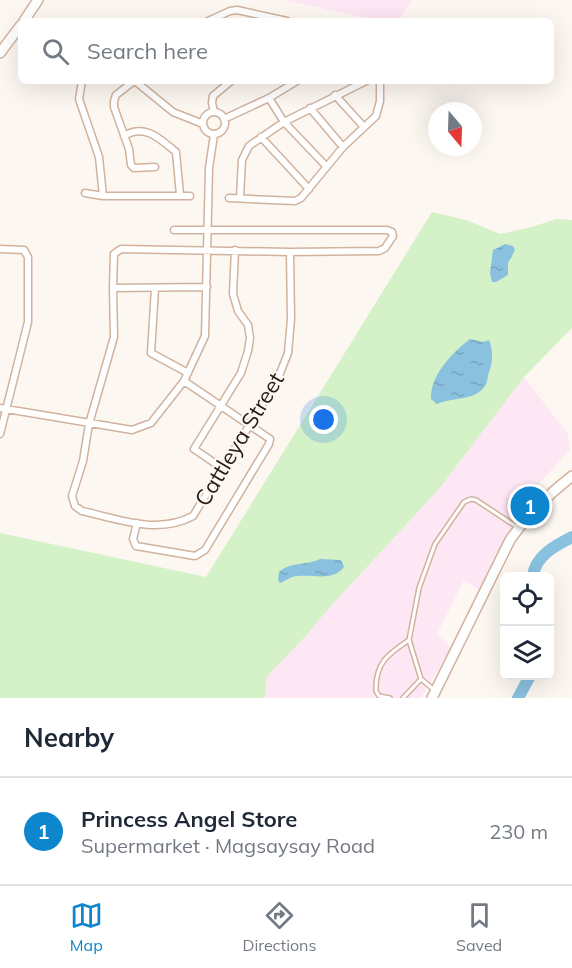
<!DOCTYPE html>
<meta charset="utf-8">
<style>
body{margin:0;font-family:Mulish,sans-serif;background:#f2f2f3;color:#1f2937}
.controls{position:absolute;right:18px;bottom:18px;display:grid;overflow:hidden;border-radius:9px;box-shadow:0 6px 24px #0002}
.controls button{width:54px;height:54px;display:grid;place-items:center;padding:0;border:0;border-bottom:2px solid #e0e1e3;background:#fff;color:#1f2937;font:30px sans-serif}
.compass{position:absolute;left:428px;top:102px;width:54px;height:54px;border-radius:50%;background:#fff;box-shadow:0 6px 24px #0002;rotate:161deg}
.you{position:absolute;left:324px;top:420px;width:21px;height:21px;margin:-15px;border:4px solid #fff;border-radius:50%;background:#1a73e8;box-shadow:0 0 0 9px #1a73e833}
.badge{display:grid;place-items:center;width:39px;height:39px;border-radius:50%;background:#0d86ce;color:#fff;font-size:20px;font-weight:700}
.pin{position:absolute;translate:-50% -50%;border:3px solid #fff;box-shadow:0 2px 6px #0006}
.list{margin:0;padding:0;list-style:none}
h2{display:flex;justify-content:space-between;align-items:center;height:78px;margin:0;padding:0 24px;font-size:26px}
h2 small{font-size:20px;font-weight:400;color:#747a83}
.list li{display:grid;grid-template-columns:39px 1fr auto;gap:18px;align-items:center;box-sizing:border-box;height:108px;padding:0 24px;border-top:2px solid #e0e1e3}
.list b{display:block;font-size:22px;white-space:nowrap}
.list p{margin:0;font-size:20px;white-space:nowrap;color:#747a83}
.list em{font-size:20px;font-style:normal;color:#747a83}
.icon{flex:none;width:33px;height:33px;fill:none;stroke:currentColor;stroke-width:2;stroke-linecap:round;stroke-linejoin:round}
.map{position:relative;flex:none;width:572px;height:698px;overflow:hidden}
.search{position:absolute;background:#fff;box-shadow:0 6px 24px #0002;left:18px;right:18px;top:18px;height:66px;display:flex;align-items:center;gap:15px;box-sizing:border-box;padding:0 21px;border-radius:9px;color:#747a83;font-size:22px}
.sheet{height:186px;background:#fff}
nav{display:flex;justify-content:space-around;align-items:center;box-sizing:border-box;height:84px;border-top:2px solid #e0e1e3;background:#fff;font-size:16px;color:#747a83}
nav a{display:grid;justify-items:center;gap:3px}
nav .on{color:#0d86ce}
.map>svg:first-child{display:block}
.industrial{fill:#fee7f4}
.grass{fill:#d4f1c8}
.water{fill:url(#water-ripples)}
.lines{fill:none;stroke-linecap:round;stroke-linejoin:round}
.river{stroke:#89c1df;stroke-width:12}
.lane-casing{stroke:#d1b29d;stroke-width:6}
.street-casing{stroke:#d1b29d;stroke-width:9}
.secondary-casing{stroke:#d1b29d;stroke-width:12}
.lane{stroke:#fff;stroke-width:3}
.street{stroke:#fff;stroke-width:6}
.secondary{stroke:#fff;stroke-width:9}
.labels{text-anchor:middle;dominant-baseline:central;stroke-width:4.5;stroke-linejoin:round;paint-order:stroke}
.street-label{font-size:22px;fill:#261b13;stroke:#fdf7f2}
</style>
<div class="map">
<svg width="572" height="698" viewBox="0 0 572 698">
<defs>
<pattern id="water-ripples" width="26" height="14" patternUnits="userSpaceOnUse" patternTransform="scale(1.5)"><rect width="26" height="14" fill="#89c1df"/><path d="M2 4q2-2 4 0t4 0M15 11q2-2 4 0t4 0" fill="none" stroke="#76a5be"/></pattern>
</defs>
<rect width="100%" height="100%" fill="#fdf7f2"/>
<path class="industrial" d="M284,0H412L398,21H381Z
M524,377L568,434L570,450L520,504L526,511L517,520L496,553L479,590L464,580L437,634L451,648L421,698H266L267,676L305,637L329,608L439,489Z"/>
<path class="grass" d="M432,212L466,220L500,234L532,227L556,219L572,220V328L524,377L439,489L329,608L305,637L267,676L265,698H0V533L206,577Z"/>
<path class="water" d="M505,244L513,246L515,250L508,263V275L496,282H492L490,273L493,250Z
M470,339L483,342L489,340C493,351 493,362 489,372C487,377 488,382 485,386C475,401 453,397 437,404L431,399C430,375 453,352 470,339Z
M320,559L341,560L344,567C332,582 314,574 298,576C291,576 286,581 280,583L278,580L279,572C292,561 306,566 320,559Z"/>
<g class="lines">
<path class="river" d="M533,576C535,556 556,545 572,537
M518,698L530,676"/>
<defs>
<path id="lane" d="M433,689L421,679L409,640L419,588L435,544L464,502L471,499L476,500L517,527
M390,698L379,696L376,691C375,663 388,654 409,640
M403,698L421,679"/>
<path id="street" d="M208,21L230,11L237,10L287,21
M82,81L79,99L99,157L103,196
M134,81L116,95L114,101V107L129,149L131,165L134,168L155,167
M135,81L173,112L203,124
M335,95L364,127
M269,98L284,122L326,166
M310,108L343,147
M214,112L212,103L213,96L231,81
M203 123a11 11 0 1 1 22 0a11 11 0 1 1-22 0Z
M224,119L269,98L297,81
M124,136C145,123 160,139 176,152L180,195
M261,137L309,189
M85,193L103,196H190
M229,198L295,201L301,198L343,147L376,116L380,101V81
M240,198L242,160L249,146L284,122L366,81
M174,230H387L392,232L393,236L385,248L379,251L290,252
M0,249L24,250L28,257V322L0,434
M121,249L290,252L291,319L288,353L277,381L193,516C158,535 118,519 82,511L75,506L72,496L83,461L89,424L114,337L113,288L114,254Z
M113,288L207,287
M155,288L151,353L188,373
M0,408L132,430L151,423L184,381L205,336L209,168L214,135
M222,468L194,449L241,373L248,351L250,338L248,325L238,311L233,294L235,250
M137,523L133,539L136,546L195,556L205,550L269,444L270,439L184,381"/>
<path id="secondary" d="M24,21L38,0
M0,53L21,25
M432,698L510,540C526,517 549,494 572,476"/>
</defs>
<use href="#lane" class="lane-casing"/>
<use href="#street" class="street-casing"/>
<use href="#secondary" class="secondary-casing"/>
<use href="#lane" class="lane"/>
<use href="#street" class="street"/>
<use href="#secondary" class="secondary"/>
</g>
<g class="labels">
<g class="street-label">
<text transform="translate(239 439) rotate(-59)">Cattleya Street</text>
</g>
</g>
</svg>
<div class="controls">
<button><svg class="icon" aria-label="locate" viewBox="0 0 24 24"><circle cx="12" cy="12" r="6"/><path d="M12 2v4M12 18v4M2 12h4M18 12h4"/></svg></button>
<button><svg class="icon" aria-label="layers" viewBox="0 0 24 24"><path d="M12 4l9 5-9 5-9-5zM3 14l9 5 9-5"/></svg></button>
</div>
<svg class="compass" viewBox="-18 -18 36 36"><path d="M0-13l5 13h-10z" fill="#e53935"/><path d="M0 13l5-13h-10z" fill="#747a83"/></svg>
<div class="you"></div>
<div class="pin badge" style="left:530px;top:506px">1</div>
<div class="search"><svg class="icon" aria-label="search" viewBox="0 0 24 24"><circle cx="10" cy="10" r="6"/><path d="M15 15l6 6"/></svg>Search here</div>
</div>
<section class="sheet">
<h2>Nearby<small></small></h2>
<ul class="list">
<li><span class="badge">1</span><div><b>Princess Angel Store</b><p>Supermarket · Magsaysay Road</p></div><em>230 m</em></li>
</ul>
</section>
<nav>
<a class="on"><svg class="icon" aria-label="map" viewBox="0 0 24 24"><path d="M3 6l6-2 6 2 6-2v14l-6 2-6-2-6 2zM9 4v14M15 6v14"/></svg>Map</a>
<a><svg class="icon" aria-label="directions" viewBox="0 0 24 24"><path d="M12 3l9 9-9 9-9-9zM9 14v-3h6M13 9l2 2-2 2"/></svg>Directions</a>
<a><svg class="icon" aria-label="saved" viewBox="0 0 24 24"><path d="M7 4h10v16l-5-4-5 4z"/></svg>Saved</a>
</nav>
